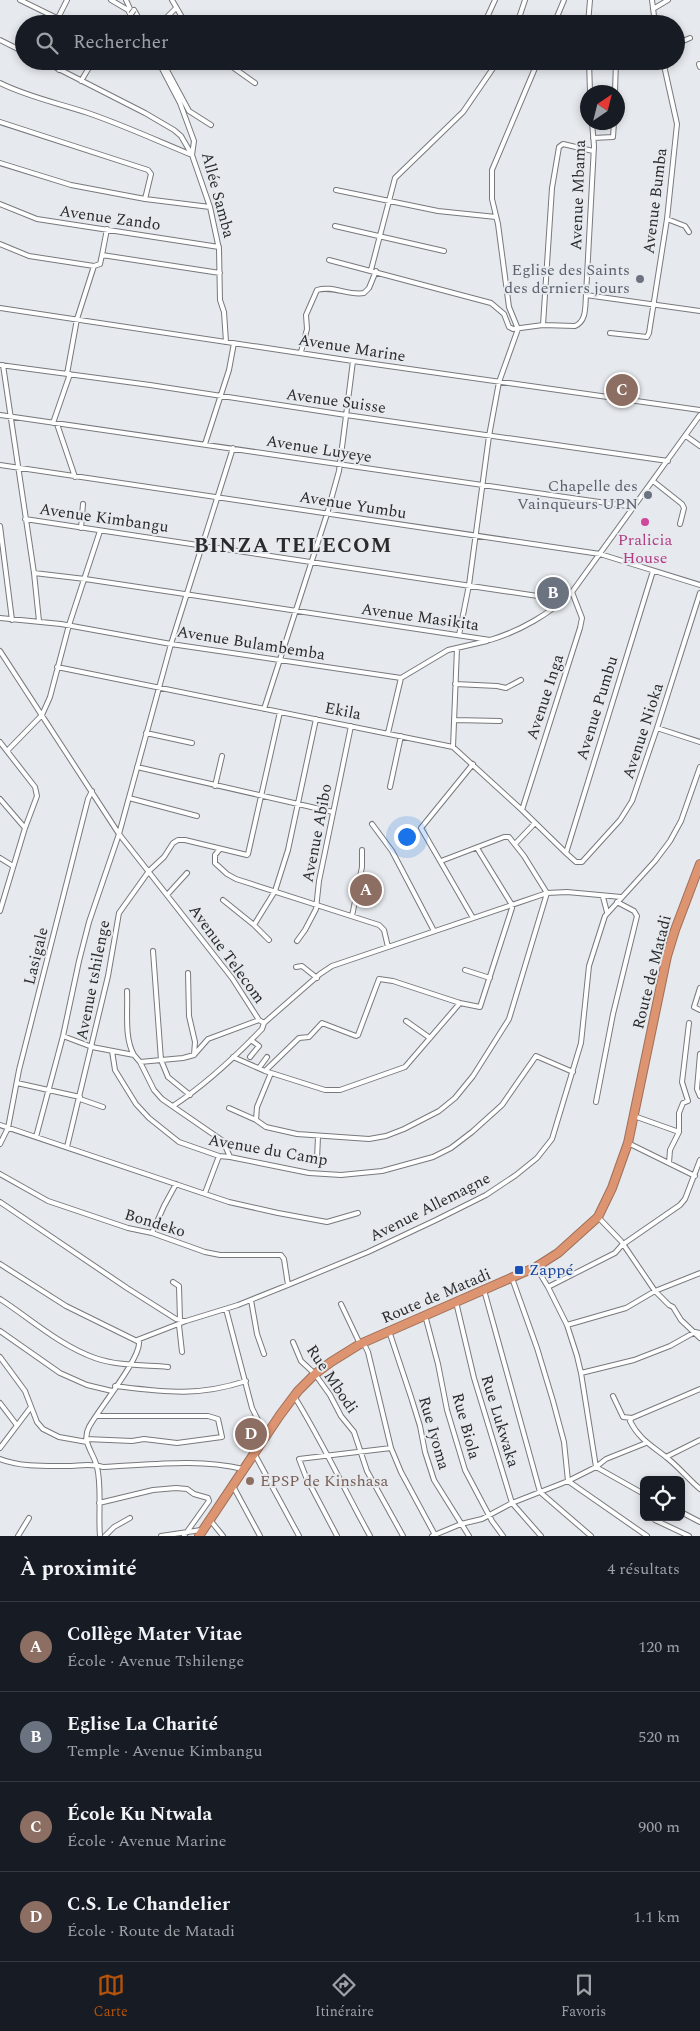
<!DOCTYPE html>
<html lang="fr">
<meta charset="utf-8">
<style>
body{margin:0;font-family:Spectral,serif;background:#20242c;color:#f1f3f6}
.controls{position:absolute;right:15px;bottom:15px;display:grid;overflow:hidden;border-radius:8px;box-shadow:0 2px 8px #0003}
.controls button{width:45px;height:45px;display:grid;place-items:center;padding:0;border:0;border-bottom:1px solid #363941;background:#171b24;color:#f1f3f6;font:25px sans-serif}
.compass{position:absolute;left:580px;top:85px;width:45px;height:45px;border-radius:50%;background:#171b24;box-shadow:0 2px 8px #0003;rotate:35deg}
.you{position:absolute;left:406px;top:836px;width:18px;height:18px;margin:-12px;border:4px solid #fff;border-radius:50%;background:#1a73e8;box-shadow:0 0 0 8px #1a73e833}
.badge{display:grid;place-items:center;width:32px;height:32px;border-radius:50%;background:#b45309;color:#fff;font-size:16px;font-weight:700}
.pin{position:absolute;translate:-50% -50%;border:2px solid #fff;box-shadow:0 1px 5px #0006}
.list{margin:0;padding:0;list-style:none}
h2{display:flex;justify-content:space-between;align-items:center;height:65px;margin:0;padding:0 20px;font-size:21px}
h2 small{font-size:16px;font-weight:400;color:#9ea1a6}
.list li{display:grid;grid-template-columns:32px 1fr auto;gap:15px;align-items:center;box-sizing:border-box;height:90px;padding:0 20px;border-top:1px solid #363941}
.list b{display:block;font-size:19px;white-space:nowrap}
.list p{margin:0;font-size:16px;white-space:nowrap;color:#9ea1a6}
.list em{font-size:16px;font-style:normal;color:#9ea1a6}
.icon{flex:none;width:28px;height:28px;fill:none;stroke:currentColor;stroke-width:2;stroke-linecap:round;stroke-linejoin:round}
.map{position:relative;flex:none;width:700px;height:1536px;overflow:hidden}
.search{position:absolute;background:#171b24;box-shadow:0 2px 8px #0003;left:15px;right:15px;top:15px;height:55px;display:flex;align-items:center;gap:12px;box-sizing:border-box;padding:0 18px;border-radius:28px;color:#9ea1a6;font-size:19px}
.sheet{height:425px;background:#171b24}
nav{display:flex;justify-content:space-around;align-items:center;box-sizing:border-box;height:70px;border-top:1px solid #363941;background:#171b24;font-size:14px;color:#9ea1a6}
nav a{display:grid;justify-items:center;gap:2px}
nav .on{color:#b45309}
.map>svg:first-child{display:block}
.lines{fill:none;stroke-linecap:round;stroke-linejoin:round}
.street-casing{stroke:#77797d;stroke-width:6}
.highway-casing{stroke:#9e6f59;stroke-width:10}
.street{stroke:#fff;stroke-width:4}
.highway{stroke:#dc9471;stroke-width:8}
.street-bridge-casing{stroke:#77797d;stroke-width:6;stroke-linecap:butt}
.street-bridge{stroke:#fff;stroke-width:4}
.worship-dot{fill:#6b7280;stroke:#e6e9ed;stroke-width:2}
.hotel-dot{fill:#d1479c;stroke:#e6e9ed;stroke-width:2}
.transit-dot{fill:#1a4fb4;stroke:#e6e9ed;stroke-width:2}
.education-dot{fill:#8d6e63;stroke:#e6e9ed;stroke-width:2}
.labels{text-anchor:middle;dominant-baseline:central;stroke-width:4;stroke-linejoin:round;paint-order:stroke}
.street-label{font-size:16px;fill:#2a2b2c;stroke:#e6e9ed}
.worship-label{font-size:16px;fill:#5b616d;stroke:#e6e9ed;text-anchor:end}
.hotel-label{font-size:16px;fill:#b23c85;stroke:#e6e9ed}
.transit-label{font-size:16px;fill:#164399;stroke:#e6e9ed;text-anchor:start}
.education-label{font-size:16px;fill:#785e54;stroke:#e6e9ed;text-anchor:start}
.district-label{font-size:21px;font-weight:bold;letter-spacing:1px;fill:#2a2b2c;stroke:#e6e9ed}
</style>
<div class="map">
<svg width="700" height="1536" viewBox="0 0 700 1536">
<rect width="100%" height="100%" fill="#e6e9ed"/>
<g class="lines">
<defs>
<path id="street" d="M20,0L69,24
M111,0L128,10L135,24
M126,0L132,13
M172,0L186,24
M652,0L655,24
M653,9L668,0
M134,10L142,24
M58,18L67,0
M160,24L176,8
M484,24L495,0
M517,24L525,0
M554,24L564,0
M588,24L590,0
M0,40L24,52
M676,44L690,38
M43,61L145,113L174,130L181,136L192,155
M158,61L180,103L194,141L192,155L210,207L219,249L220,300L224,312L226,342
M162,61L189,111L211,125
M224,61L255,83
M589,61L590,92
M699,64L700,67
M59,70L64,61
M81,81L93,61
M0,83C28,97 58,103 88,113C123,125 158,141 192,155
M615,92L616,61
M0,122L148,170L151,174L145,199
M593,138L613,137L614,122
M0,163L71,185L145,199L210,207
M336,190L438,211L496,217
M0,204L37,219L219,247
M667,219L685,226L689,232
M335,226L444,251
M0,244L29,256L94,266L100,264L102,255L220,273
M102,255L107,229
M329,260L491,303L504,314L509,327L513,329L543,325L575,326C587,321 585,306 586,295L594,146L592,122
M371,270L395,178L463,112L498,61
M586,295L700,311
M0,308L353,361L700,410
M543,325L552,188L559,147L563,144L593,151
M610,333L647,337L649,333L667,219L677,124L663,61
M301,352L307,329L306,315L317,290C332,285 349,296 364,293L369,288L376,271
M0,365L150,385L346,415L668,461
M3,365L34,573L39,621
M67,374L77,319L94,266
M0,415L634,507
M53,423L70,374
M57,424L75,477
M686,436L700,446
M205,444L229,370L234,343
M0,465L600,554L700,585
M653,481L682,504L684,508L680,524
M25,519L564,600
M0,526L12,620
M81,528L83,504
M34,573L85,579L490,640C520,631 550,614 572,592L700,415
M0,618L61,624L171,644L401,678L448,650L487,641
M459,635L469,585L489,436L499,382L518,329L509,307L498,224L492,199V170L538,61
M0,651L119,834L232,978L259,1020L264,1023L320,974L332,966L547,893L567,892L621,897
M57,667L453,747L522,810L566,853L576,862H582L620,820L632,801L657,728L700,593
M455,684L497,686L506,688L521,680
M264,709L327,514L339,471L353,361
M454,720L500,721
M657,728L700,742
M146,733L192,743
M388,733L401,678
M0,742L35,787L37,796L25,828L0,911
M453,747L457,648
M7,751L42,715L50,697L69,625L100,531
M137,767L333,812
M215,786L222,756
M390,787L401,736
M129,798L197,816
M0,799L25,828
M522,810L580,628L582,618L572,592
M372,824L392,851L434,931
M515,844L535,823
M220,849L215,855V863L227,874L236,879L379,925L384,930L388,947
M566,853L653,571
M0,858L13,866
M167,895L187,873
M603,897L607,912
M223,900L254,925L269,940
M352,916L362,867V850
M473,918L421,828L473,764
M254,925L275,891L288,850L316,719
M297,941L305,930L316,909L319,881L351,726
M153,951L161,1060L168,1077L190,1095
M296,967L302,966L317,978
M465,970L490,978
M188,973L189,1016L195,1042L194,1055
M700,988L694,1007L700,1010
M127,991C128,1011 124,1038 134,1055
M406,1021L430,1038
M63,1036L92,1047L134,1055L140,1062L154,1090L162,1099L223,1141L230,1157
M112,1051L115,1070L136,1104L149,1118L179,1142L219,1156L230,1157L309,1173L341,1175L382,1171L433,1157L451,1148L472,1132L502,1105L536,1056L573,1072
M700,1054L697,1089L700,1096
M233,1057L265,1071L325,1090H340L405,1067L460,1003
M250,1057L259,1046L251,1040
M140,1062L183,1058L194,1055L208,1039L259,1020
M259,1068L267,1057
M265,1071L299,1038L309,1037L322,1023L356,1036L358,1035L379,979L393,981L460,1003L480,1007L512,908V905L477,848
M271,1073L257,1107L256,1120L266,1127L297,1134L369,1139L386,1136L404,1129L439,1111L455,1098L473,1076L509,1019L547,893L524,856L509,837H504L441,861
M17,1083L80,1097
M80,1099L103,1107
M596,1102L613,1014L637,916L634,911L617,902
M173,1106C205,1085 235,1057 262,1029L264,1023
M229,1108L256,1120
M634,1116L679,1132
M0,1125L229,1202L278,1213L327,1222L358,1213
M36,1137L63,1036L79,961L89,922L119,834L171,644L233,448
M628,1143L695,1176
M0,1144L8,1128L19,1070L88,799L92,791
M67,1147L108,976L119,913L149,871L164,857L173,843L178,840H185L247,855L248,854L280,712
M307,1161L317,1159L318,1137
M669,1163L670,1150L679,1132V1113L683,1103L688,1101L682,1082L689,1023
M0,1174L48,1201L128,1228L152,1233L205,1252L220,1255H281L284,1259L288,1285
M205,1193L219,1156
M0,1202L127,1288L176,1319L186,1321L238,1305L288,1285L368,1252L436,1220L486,1195L516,1175L537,1158L552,1139L581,1043L589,966L605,916L655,861L670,841L681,821L700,767
M598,1217L621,1241L655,1291L669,1305L673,1307L681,1320L700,1338
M152,1233L164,1206L176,1184
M0,1264L66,1306L139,1342C141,1358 98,1410 89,1427C81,1442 94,1453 97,1467C102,1487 98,1515 100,1536
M536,1267L548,1287L567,1325L577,1356L581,1373L596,1467L644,1494
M512,1278L537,1348L553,1401L564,1442L568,1481L647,1536
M173,1282L179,1286L180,1320
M548,1287L615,1253L622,1245L680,1205L685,1199L700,1160
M484,1290L540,1492L591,1536
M0,1299C31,1319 59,1345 95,1358C118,1366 144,1365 168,1367
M251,1300L257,1334L264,1354
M456,1302L474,1378L512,1503L541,1536
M341,1304L360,1344
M226,1309L252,1408L260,1424L268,1433
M425,1315L438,1364L447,1410L465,1470L492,1521L503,1536
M179,1325L182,1352
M567,1325L626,1308L655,1291L700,1273
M0,1331L60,1373L87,1385L112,1391
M389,1331L411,1397L420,1426L425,1452L434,1480L469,1536
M137,1340L186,1321
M293,1342L301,1361L315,1374L330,1395L341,1416L354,1432L367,1471L403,1536
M363,1342L368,1352L391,1448L401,1472L435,1535
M0,1357L25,1391L37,1422L43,1429L59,1437L87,1442
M581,1373L634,1360L670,1346L695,1332L700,1333
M115,1386C165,1392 197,1397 246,1381
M294,1396C322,1441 344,1489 370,1536
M613,1396L623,1417L632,1418L700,1389
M0,1403L16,1424
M632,1418L630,1421C639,1439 651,1445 666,1457C678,1466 688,1479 700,1489
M86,1439L132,1441L144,1439L177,1443L222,1437L218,1419L208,1416H96
M0,1448L31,1407
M254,1453L299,1536
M666,1457L700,1440
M0,1459C20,1467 46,1466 67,1466C79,1466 92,1463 103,1467C149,1465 198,1458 243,1469
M233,1486L260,1536
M99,1503L153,1490L176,1488L187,1489L194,1494L208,1498L209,1501L184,1536
M681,1512L700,1522
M210,1520L223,1536
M655,1520L689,1536
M18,1536L29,1518
M105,1536L114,1527L130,1518
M161,1536L201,1530
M337,1536L306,1477L299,1459L391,1448
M432,1536L461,1524L482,1519L512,1503L568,1481L596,1467L606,1459L646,1443"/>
<path id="highway" d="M199,1536L280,1415L298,1391L315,1374L331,1362L360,1344L536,1267L558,1253L598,1217L612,1188L628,1143L667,956L675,930L700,864"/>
</defs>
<use href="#street" class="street-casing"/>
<use href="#highway" class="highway-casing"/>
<use href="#street" class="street"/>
<use href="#highway" class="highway"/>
<defs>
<path id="street-bridge" d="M131,14L134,10"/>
</defs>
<use href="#street-bridge" class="street-bridge-casing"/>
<use href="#street-bridge" class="street-bridge"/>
</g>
<g class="worship-dot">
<circle cx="640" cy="279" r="5"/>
<circle cx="648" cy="495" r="5"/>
</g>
<circle class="hotel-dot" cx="645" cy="522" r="5"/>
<rect class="transit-dot" x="514" y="1265" width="10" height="10" rx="2.5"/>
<circle class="education-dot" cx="250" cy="1481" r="5"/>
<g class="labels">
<g class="street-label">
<text transform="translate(218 195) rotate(75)">Allée Samba</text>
<text transform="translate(578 195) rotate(-88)">Avenue Mbama</text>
<text transform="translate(655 201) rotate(-83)">Avenue Bumba</text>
<text transform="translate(110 218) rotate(8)">Avenue Zando</text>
<text transform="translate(352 348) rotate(9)">Avenue Marine</text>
<text transform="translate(336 401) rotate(8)">Avenue Suisse</text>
<text transform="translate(319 449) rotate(9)">Avenue Luyeye</text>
<text transform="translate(353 505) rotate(9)">Avenue Yumbu</text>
<text transform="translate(104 518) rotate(8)">Avenue Kimbangu</text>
<text transform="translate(420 617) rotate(8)">Avenue Masikita</text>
<text transform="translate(251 643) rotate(9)">Avenue Bulambemba</text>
<text transform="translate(545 697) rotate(-72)">Avenue Inga</text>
<text transform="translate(597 708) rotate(-73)">Avenue Pumbu</text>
<text transform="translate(343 711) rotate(11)">Ekila</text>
<text transform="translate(643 731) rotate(-72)">Avenue Nioka</text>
<text transform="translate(317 833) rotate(-79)">Avenue Abibo</text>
<text transform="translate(227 954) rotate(54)">Avenue Telecom</text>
<text transform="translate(36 956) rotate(-76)">Lasigale</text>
<text transform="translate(652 972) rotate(-76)">Route de Matadi</text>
<text transform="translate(93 980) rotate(-79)">Avenue tshilenge</text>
<text transform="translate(268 1150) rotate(10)">Avenue du Camp</text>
<text transform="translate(430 1207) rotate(-27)">Avenue Allemagne</text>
<text transform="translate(155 1223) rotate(17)">Bondeko</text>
<text transform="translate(436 1296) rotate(-23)">Route de Matadi</text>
<text transform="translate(332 1379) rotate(56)">Rue Mbodi</text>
<text transform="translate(500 1421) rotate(73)">Rue Lukwaka</text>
<text transform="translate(466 1426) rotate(75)">Rue Biola</text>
<text transform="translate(434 1433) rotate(74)">Rue Iyoma</text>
</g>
<g class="worship-label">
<text x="630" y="270">Eglise des Saints<tspan x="630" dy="18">des derniers jours</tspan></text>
<text x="638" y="486">Chapelle des<tspan x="638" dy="18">Vainqueurs UPN</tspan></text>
</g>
<g class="hotel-label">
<text x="645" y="540">Pralicia<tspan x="645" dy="18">House</tspan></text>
</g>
<g class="transit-label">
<text x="529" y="1270">Zappé</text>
</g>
<g class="education-label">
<text x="260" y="1481">EPSP de Kinshasa</text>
</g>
<g class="district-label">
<text x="293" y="546">BINZA TELECOM</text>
</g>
</g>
</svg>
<div class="controls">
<button><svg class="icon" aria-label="locate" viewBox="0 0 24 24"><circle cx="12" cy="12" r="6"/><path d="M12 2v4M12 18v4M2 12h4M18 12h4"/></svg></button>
</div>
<svg class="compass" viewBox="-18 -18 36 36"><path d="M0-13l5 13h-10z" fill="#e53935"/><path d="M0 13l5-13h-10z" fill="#9ea1a6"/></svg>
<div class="you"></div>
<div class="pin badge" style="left:366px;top:890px;background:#8d6e63">A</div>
<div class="pin badge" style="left:553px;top:593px;background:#6b7280">B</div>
<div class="pin badge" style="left:622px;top:390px;background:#8d6e63">C</div>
<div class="pin badge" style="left:251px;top:1434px;background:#8d6e63">D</div>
<div class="search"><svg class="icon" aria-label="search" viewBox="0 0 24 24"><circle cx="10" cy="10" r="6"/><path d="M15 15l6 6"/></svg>Rechercher</div>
</div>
<section class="sheet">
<h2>À proximité<small>4 résultats</small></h2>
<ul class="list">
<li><span class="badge" style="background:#8d6e63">A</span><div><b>Collège Mater Vitae</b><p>École · Avenue Tshilenge</p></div><em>120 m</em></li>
<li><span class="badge" style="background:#6b7280">B</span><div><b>Eglise La Charité</b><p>Temple · Avenue Kimbangu</p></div><em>520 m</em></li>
<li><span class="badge" style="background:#8d6e63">C</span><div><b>École Ku Ntwala</b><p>École · Avenue Marine</p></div><em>900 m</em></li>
<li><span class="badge" style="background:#8d6e63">D</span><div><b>C.S. Le Chandelier</b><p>École · Route de Matadi</p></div><em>1.1 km</em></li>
</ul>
</section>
<nav>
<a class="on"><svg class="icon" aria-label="map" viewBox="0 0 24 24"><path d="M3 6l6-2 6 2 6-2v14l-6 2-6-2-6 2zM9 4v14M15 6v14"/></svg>Carte</a>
<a><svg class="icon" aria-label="directions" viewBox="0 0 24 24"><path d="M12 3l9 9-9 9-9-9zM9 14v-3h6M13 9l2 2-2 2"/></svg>Itinéraire</a>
<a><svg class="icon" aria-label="saved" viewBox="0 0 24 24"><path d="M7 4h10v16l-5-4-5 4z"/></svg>Favoris</a>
</nav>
